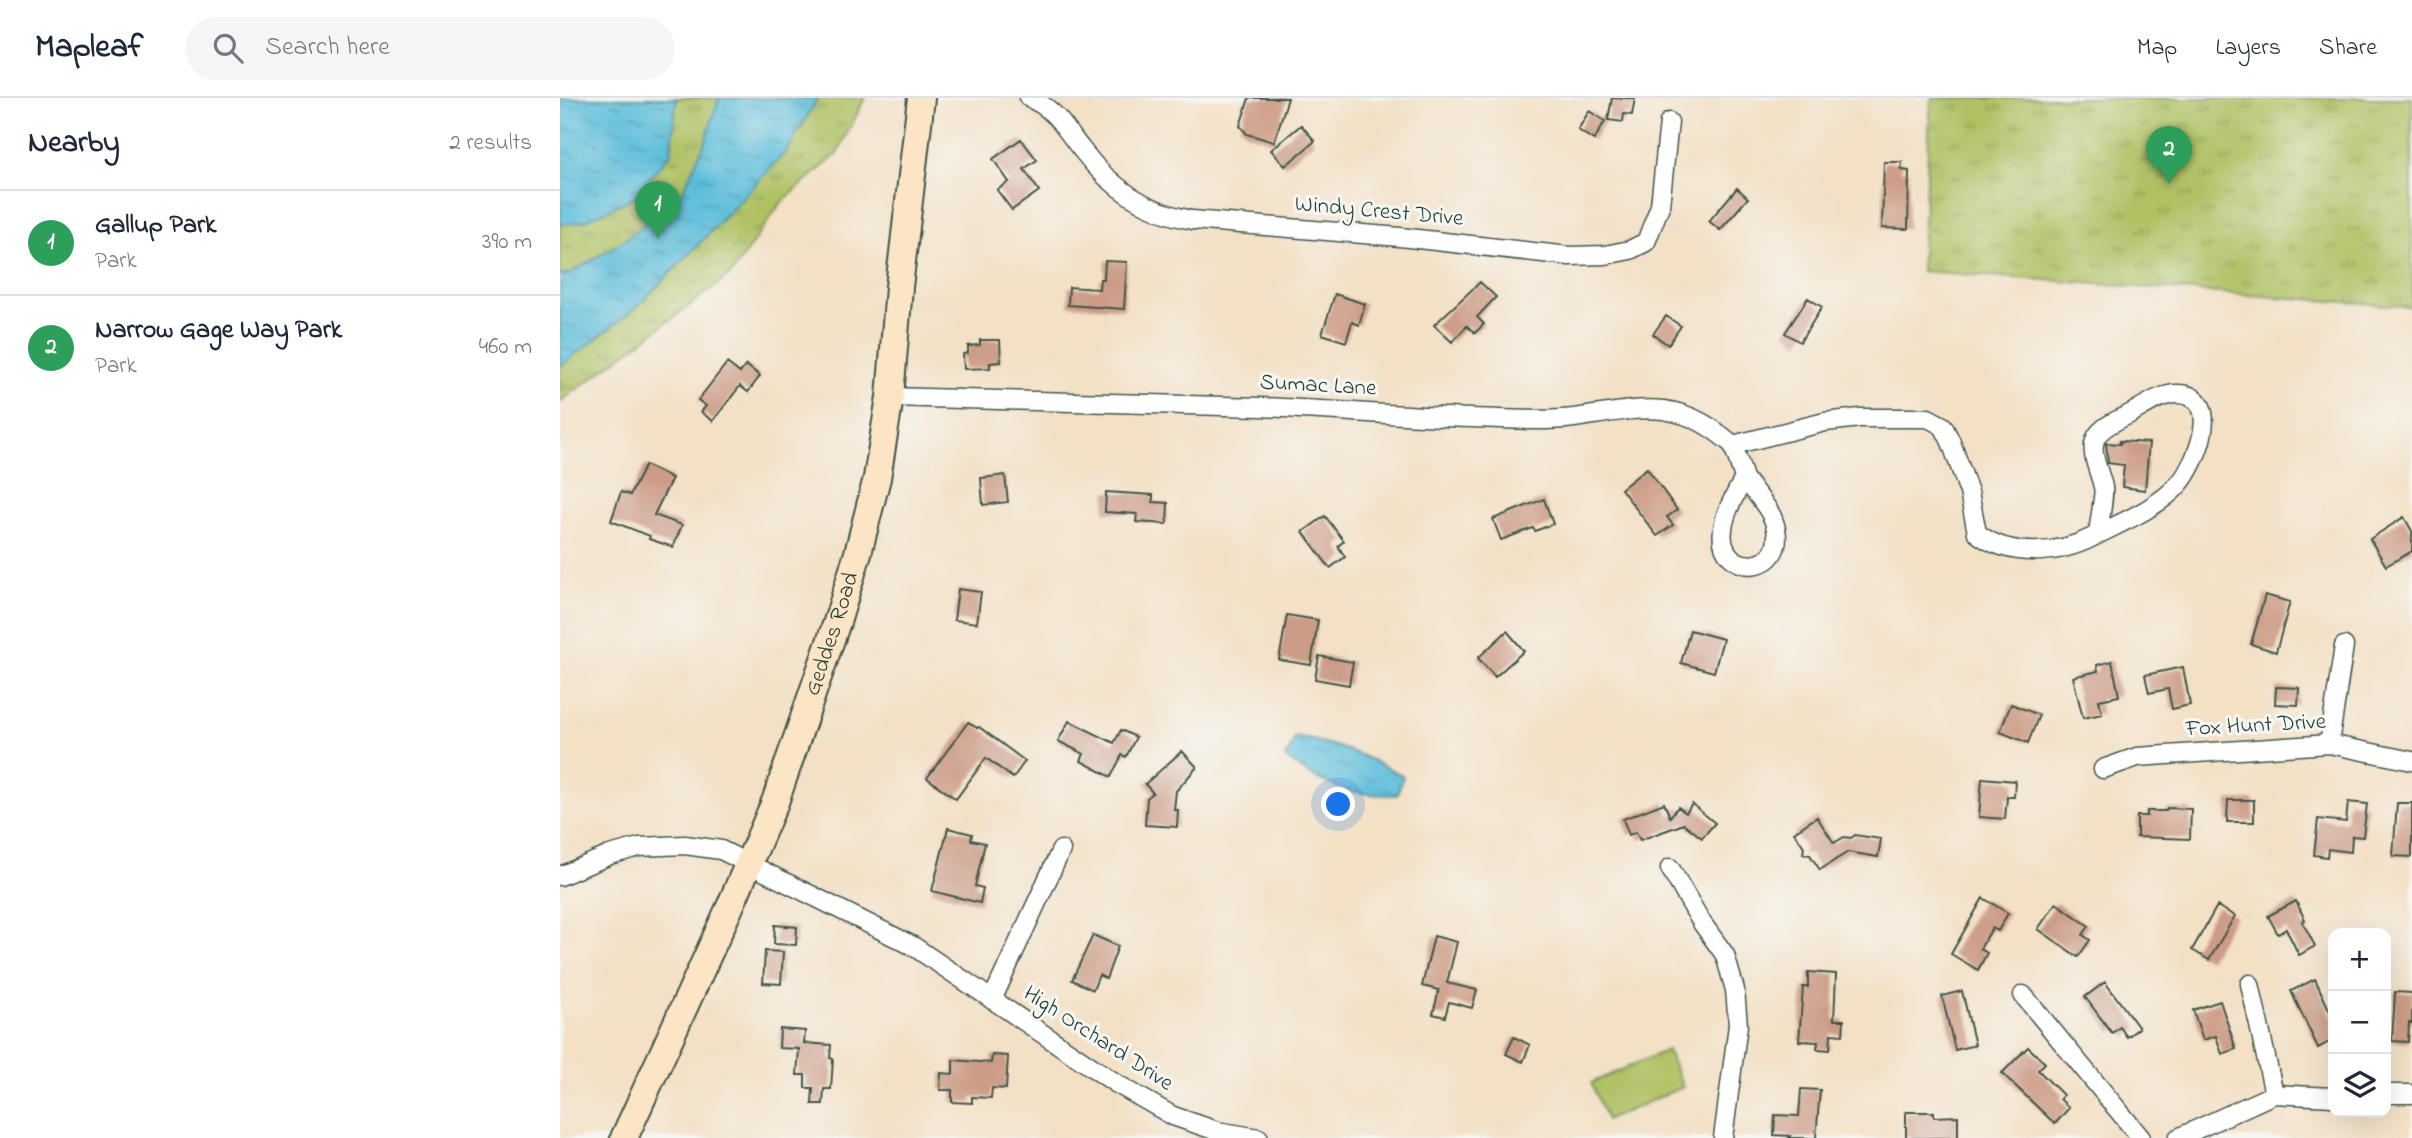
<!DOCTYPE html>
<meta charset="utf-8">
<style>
body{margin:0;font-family:"Indie Flower",sans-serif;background:#f6f6f7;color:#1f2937}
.controls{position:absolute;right:21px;bottom:21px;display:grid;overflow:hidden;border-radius:14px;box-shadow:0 7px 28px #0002}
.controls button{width:63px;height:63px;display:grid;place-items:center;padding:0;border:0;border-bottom:2px solid #e0e1e3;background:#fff;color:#1f2937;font:35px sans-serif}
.you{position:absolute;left:779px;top:707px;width:24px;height:24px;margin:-18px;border:5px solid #fff;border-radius:50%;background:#1a73e8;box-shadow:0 0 0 10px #1a73e833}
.badge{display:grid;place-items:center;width:46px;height:46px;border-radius:50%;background:#c8321e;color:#fff;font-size:23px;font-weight:700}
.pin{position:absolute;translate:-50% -58px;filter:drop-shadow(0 2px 4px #0008)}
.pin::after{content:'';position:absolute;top:37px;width:24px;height:21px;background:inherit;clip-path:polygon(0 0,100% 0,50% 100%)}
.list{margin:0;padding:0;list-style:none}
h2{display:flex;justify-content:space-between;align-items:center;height:91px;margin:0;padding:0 28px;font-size:30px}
h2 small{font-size:23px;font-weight:400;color:#747a83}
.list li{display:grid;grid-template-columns:46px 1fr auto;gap:21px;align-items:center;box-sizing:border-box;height:105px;padding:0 28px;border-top:2px solid #e0e1e3}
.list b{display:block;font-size:26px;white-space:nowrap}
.list p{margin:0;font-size:23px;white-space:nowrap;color:#747a83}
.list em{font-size:23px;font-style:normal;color:#747a83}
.icon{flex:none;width:38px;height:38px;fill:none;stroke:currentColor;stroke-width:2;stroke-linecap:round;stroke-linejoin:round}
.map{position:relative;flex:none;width:1852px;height:1040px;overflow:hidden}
header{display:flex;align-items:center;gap:42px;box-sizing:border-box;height:98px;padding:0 35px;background:#fff;border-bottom:2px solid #e0e1e3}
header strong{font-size:33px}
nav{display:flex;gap:38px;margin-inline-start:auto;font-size:24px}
.search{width:490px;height:63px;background:#f6f6f7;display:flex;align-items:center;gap:18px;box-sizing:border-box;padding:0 24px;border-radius:38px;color:#747a83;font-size:26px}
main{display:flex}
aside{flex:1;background:#fff}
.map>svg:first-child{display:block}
.grass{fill:url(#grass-tufts);stroke:#677f4c;stroke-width:2}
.garden{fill:#afc164;stroke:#677f4c;stroke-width:2}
.water{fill:url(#water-ripples);stroke:#3e7d87;stroke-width:2}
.building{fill:#cc9c86}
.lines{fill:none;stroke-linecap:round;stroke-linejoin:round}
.minor-casing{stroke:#3f554a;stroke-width:21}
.secondary-casing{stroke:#3f554a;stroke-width:30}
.minor{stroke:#fff;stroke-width:18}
.secondary{stroke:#fce5c4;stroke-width:26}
.labels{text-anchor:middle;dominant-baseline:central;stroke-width:6;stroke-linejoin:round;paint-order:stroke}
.street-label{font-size:23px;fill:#1f3d34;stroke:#f6f6f2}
</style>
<header>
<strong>Mapleaf</strong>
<div class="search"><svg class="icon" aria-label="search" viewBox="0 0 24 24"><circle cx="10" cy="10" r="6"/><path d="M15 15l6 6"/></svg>Search here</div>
<nav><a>Map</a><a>Layers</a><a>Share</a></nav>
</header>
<main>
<aside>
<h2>Nearby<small>2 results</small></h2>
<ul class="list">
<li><span class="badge" style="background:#2e9e5b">1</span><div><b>Gallup Park</b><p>Park</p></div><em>390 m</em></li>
<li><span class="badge" style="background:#2e9e5b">2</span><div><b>Narrow Gage Way Park</b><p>Park</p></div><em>460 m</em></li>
</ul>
</aside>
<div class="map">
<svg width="1852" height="1040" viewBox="0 0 1852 1040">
<defs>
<pattern id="grass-tufts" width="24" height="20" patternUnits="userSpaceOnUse" patternTransform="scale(1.75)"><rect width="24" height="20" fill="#afc164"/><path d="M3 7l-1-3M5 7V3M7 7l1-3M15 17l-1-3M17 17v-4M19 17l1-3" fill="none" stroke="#8e9e53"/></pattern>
<pattern id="water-ripples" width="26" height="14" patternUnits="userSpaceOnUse" patternTransform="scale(1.75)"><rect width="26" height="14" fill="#5cbdda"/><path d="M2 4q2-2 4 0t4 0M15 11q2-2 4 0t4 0" fill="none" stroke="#4b9bb2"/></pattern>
</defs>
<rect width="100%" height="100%" fill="#f6f6f2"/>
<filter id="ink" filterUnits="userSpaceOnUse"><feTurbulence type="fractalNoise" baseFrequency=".0143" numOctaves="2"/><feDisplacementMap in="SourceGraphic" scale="14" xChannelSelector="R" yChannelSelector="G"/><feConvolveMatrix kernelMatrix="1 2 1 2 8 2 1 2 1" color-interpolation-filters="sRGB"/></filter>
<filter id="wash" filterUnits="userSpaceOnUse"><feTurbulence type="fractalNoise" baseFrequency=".00686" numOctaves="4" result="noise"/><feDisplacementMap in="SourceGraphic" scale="28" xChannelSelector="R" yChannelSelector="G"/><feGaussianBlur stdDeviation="1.57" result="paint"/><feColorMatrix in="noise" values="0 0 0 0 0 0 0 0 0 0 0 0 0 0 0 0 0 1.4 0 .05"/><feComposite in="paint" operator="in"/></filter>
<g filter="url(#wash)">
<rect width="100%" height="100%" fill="#f3e0c5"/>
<path class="grass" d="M0,0H305L277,56L220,106L171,176L0,304Z
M1371,0H1852V209L1361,173Z"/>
<path class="garden" d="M1107,952L1123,989L1047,1022L1031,985Z"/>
<path class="water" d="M0,0H116V7L111,55L73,100L24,123L0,127Z
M159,0H258L226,54L134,151L76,210L0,269V177L12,174L66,141L122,95L145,44Z
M735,639C774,644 808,659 843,678L837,697C792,698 761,688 726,660Z"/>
<g id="blocks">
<path class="building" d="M689,0H728L714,44L687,36L680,28Z
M1052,0H1075L1072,17L1064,16L1063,24L1048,22Z
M1029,13L1045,23L1034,42L1018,32Z
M741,27L755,43L725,68L711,52Z
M461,41L477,62L464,71L479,93L452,112L437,92L449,84L433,61Z
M1324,64H1342L1341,72L1349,73L1348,131L1322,130Z
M1177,90L1188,100L1160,132L1149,123Z
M545,163L567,164L564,211L508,207L509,189L539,191L540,181H544Z
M920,184L936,199L917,219L924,226L915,235L907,228L892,244L874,227Z
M775,196L805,206L799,227L792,224L786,244L762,236Z
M1248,200L1262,209L1240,244L1225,235Z
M1106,218L1121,228L1108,247L1093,236Z
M420,242H440L441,264L430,265V270L404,271L403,256L408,255V248L420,247Z
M167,265L180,275L186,267L200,278L188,294L180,288L153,323L141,314L146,308L138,302Z
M1560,343L1589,345L1585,392L1562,389L1564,367L1548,365L1546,345L1560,346Z
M85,367L112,380L94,417L122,427L113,449L89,441L90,438L51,423L61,394L70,397Z
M1087,370L1117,412L1107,419L1113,427L1097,438L1061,391Z
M445,377L448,404L423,407L421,380Z
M546,394L593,397V404L608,405L607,426L576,424L577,416L545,414Z
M984,401L993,426L975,433L973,430L941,442L933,421Z
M765,418L784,443L778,448L785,459L770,470L743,434Z
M1844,419L1852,433V453L1826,468L1810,441Z
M398,491L421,494L417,525L394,522Z
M1705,497L1730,504L1716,554L1691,546Z
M727,517L758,522L751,567L719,562Z
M1130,532L1163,541L1154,574L1121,565Z
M947,533L964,553L935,579L918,560Z
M759,558L793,564L789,587L755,581Z
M1552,563L1559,598L1539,602L1542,616L1523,620L1513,579L1538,573L1537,567Z
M1623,569L1630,607L1612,611L1608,591L1589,595L1585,577Z
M1716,589L1739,590L1738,607L1715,606Z
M1451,606L1479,617L1468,645L1440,634Z
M509,623L554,645L561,632L576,639L566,659L562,657L551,679L521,663L524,656L498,643Z
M408,624L417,630L419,629L465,663L453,680L426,660L396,701L367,680Z
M622,653L637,669L616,693L614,712H618L617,729L585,727L587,700L593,695L585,686Z
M1422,680L1455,683L1454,699H1447L1445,721L1419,719Z
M1668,702H1694V724H1667Z
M1788,704L1807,706L1803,739L1792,738L1791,754L1768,751L1767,759L1754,757L1758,721L1786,724Z
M1104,705L1110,719L1118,709L1126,715L1132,706L1155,725L1142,740L1124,726L1080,742L1076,734L1069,737L1063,721Z
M1837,705H1852V759L1833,758Z
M1607,710L1631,711L1630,741L1577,739V718H1587V713H1606Z
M1257,719L1274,745L1284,739L1291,740L1295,737L1321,741L1318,759L1288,754L1260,772L1250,757L1243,756L1244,749L1234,734Z
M388,730L412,736L411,742L425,745L415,788L423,790L420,805L372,793Z
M1423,800L1448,815L1438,833L1432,830L1420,851L1427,855L1418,872L1391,856Z
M1736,803L1745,822L1742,823L1755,848L1739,857L1726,831L1718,836L1708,818Z
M1496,805L1529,828L1523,837L1530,842L1518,859L1478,831Z
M1657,808L1675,818L1649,862L1632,852Z
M215,827L237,829L236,847L214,846Z
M533,837L558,848L546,881L539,877L533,892L512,882Z
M874,838L897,844L887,885L917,892L912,910L889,904L885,919L873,916L879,892L862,888Z
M205,853L223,854L221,886L203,885Z
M1248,874L1276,876L1274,922H1284L1283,937L1271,936L1270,952L1257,951L1258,944L1239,943L1243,889H1248Z
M1755,881L1773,920V942L1758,950L1731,893Z
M1545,884L1579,930L1567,939L1560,929L1552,935L1525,899Z
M1402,893L1415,947L1395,952L1382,898Z
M1835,894L1852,895V925H1849L1848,944L1832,943Z
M1660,903L1676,951L1662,956L1656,938L1643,942L1633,912Z
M220,931L245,933L244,945L271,947L270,960L273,961L271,991H264L263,1006H252L253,990H245V977H237L239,951L219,950Z
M954,939L970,947L963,964L946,956Z
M1468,949L1485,965L1478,972L1503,997L1500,1001L1509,1010L1495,1026L1442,975Z
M432,957L448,958L446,991L432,990L431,1000L412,999V1005L392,1004V992H380L381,975L393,976V962L431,965Z
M1241,991L1260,992L1256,1040H1229L1230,1038L1214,1037L1215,1017L1239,1018Z
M1346,1014H1374V1019L1398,1018V1040H1346Z"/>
</g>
</g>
<g filter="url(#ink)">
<use href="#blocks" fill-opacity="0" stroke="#3f554a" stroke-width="2"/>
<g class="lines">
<defs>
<path id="minor" d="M469,0C496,11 504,30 522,52C550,89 586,114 632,122L840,139L1009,158L1045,157L1070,152L1086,144L1100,108L1109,24
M330,299C454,302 578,305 701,309C772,312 843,318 913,320C946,321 982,324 1014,320C1045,316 1073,309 1104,312C1132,316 1152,329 1173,347L1265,324L1300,320H1368L1383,328L1391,344L1409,394L1417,435C1449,460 1498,457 1533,439C1562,424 1598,410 1619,386C1636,367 1666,296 1617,296C1600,296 1583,309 1568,317C1557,322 1539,330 1535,342C1530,357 1540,374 1543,389C1545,395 1539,425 1538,436
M1173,347L1184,380
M1184,380C1193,393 1207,406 1213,421C1235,478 1156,482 1163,431C1165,413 1176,396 1184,380Z
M1769,646L1784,548
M1543,671L1577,659L1769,646L1852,663
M1110,770L1142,825L1165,857L1175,892L1178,927L1163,1040
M0,778L50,757L79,749L125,747L161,752L353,848L557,986L613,1018L657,1033L699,1040
M1690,886L1714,996
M1463,897L1581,1040
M432,902L501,752
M1826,996H1852
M1618,1040L1714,996L1773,999"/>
<g id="secondary">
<path id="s1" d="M64,1040L169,811L215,704L278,521L298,455L317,380L330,299L339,189L361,0"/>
</g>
</defs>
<use href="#minor" class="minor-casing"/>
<use href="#secondary" class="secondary-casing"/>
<use href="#minor" class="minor"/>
<use href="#secondary" class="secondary"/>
</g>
</g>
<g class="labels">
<g class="street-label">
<text transform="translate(819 114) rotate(5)">Windy Crest Drive</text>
<text transform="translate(758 288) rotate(3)">Sumac Lane</text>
<text stroke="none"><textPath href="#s1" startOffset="546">Geddes Road</textPath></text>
<text transform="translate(1696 628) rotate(-3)">Fox Hunt Drive</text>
<text transform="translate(538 941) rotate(33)">High Orchard Drive</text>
</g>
</g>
</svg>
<div class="controls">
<button>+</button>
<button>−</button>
<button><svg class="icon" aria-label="layers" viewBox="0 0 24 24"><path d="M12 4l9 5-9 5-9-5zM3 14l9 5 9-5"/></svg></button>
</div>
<div class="you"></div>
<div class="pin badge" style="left:98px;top:141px;background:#2e9e5b">1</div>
<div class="pin badge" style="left:1609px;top:86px;background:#2e9e5b">2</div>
</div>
</main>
